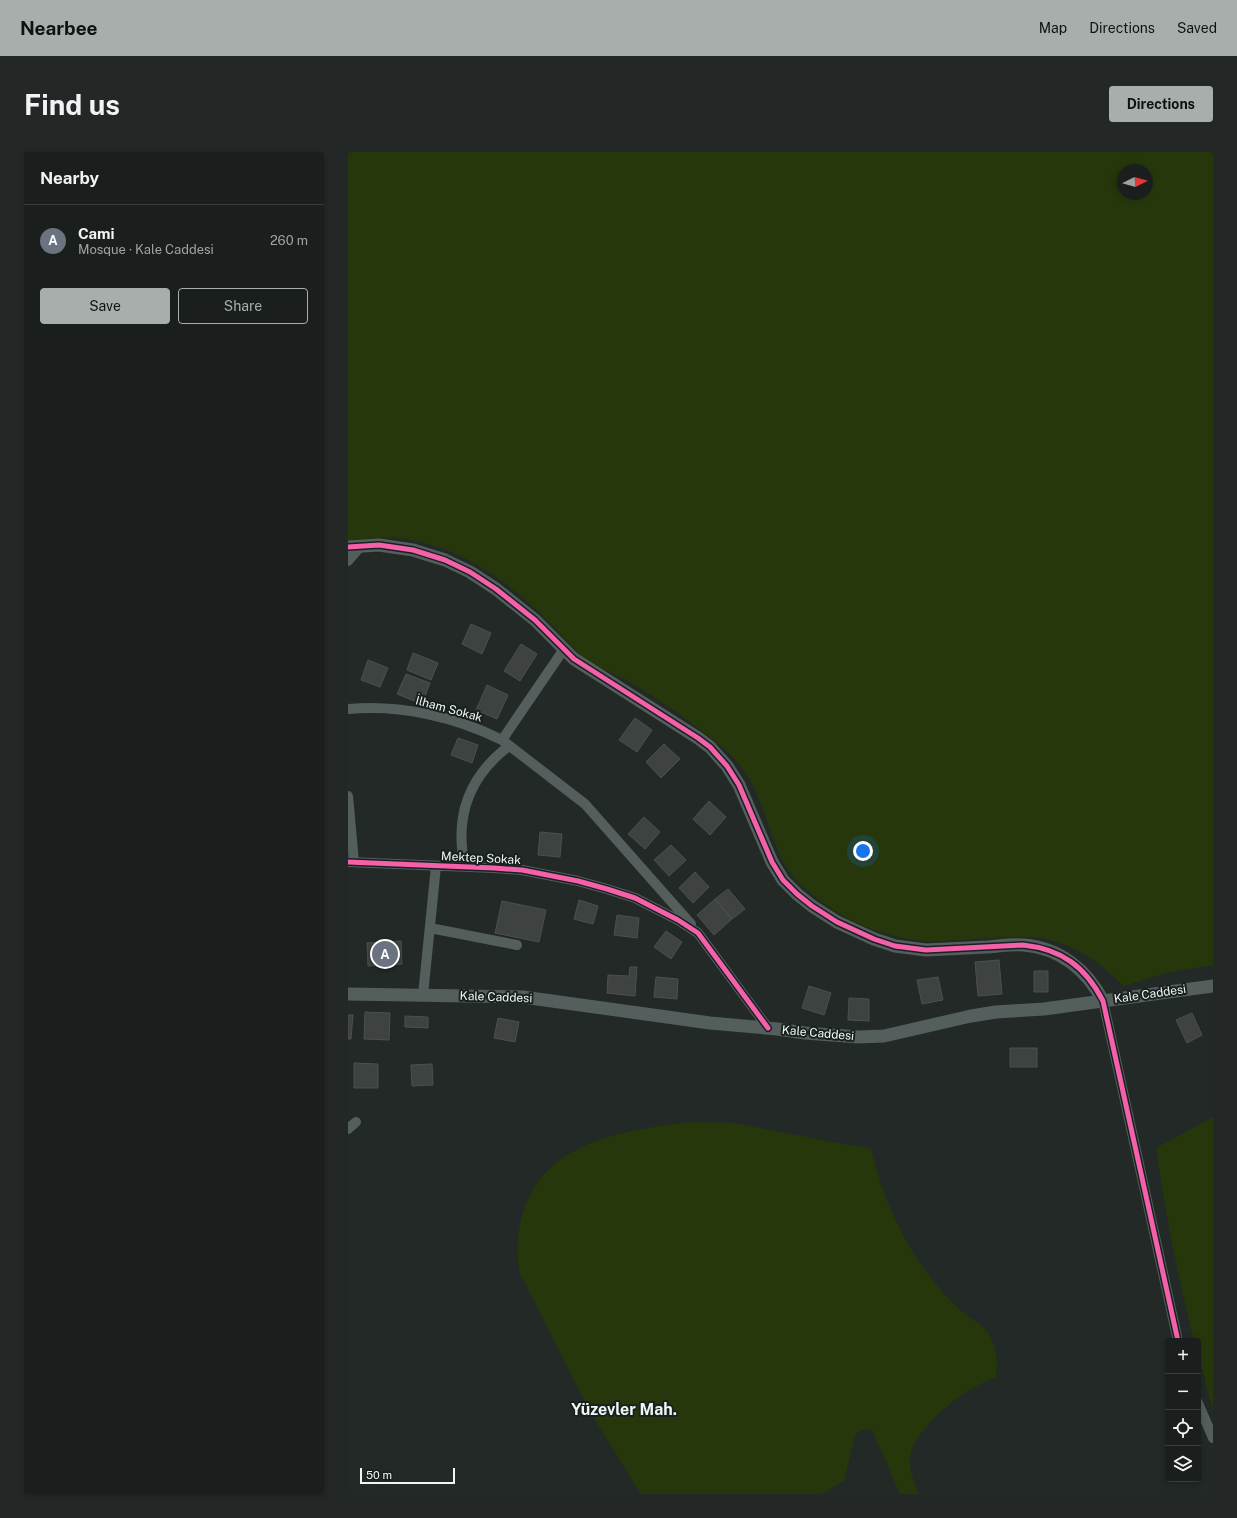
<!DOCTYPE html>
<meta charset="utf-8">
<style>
body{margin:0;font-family:"Public Sans",sans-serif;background:#232726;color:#f1f3f6}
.controls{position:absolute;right:12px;bottom:12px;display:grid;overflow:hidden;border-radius:4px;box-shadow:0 2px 6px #0003}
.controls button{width:36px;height:36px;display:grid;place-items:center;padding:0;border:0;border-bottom:1px solid #383d3b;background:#1a1f1d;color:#f1f3f6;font:20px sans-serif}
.compass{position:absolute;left:769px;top:12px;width:36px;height:36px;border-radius:50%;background:#1a1f1d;box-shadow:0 2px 6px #0003;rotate:84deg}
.scale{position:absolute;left:12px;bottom:10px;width:95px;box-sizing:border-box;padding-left:4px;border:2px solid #f0f6f4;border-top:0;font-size:11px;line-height:14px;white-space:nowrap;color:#f0f6f4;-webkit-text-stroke:3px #18211e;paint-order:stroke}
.you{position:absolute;left:515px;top:699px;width:14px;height:14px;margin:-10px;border:3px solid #fff;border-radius:50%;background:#1a73e8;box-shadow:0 0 0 6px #1a73e833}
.badge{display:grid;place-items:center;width:26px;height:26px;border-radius:50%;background:#a8aeac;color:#fff;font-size:13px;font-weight:700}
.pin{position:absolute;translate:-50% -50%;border:2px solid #fff;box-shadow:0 1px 4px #0006}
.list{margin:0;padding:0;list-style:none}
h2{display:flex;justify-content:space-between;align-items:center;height:52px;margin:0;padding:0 16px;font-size:17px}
h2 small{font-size:13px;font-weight:400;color:#9fa2a4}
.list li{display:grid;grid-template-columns:26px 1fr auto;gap:12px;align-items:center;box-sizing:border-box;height:72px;padding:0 16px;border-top:1px solid #383d3b}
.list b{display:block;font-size:15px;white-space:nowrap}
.list p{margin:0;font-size:13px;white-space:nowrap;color:#9fa2a4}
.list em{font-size:13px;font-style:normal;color:#9fa2a4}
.actions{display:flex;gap:8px;padding:12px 16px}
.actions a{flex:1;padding:9px 0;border:1px solid #a8aeac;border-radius:4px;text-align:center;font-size:14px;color:#a8aeac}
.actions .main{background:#a8aeac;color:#111}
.icon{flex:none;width:22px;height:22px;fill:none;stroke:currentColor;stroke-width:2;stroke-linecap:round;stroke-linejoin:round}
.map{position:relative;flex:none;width:865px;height:1342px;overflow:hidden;border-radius:4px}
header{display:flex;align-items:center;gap:24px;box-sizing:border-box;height:56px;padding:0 20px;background:#a8aeac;color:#111}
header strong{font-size:19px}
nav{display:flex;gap:22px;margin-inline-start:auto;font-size:14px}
.intro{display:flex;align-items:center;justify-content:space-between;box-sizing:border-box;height:96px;padding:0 24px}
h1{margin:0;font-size:28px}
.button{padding:10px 18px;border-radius:4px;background:#a8aeac;color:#111;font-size:14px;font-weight:700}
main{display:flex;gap:24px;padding:0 24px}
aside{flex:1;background:#1a1f1d;border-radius:4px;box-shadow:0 2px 6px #0003}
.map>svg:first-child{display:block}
.green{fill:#26370c;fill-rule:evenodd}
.building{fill:#3e4240;stroke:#4c504e}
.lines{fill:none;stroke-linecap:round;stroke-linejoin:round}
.minor{stroke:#535e5d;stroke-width:10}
.tertiary{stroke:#535e5d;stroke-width:13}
.cycleway-casing{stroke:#18211e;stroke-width:8}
.cycleway{stroke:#f560ab;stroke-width:5}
.labels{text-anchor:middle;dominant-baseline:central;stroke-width:4;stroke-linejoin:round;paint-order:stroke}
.street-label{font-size:12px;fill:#f0f6f4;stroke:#18211e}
.district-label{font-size:16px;font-weight:bold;fill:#f0f6f4;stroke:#18211e}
</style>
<header>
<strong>Nearbee</strong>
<nav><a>Map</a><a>Directions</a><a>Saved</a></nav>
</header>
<div class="intro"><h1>Find us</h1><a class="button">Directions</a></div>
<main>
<aside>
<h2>Nearby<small></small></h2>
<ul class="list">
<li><span class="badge" style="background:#6b7280">A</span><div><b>Cami</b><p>Mosque · Kale Caddesi</p></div><em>260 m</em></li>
</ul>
<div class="actions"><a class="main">Save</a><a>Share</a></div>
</aside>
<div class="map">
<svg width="865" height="1342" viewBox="0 0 865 1342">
<rect width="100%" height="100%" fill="#232927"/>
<path class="green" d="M0,0H865V813L823,820L775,834C750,807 717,786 679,785C657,784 635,787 612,788C601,788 590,790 579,789C541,787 498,770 469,746C457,737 443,725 436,711C419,679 414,640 391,612C382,600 370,592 359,583C334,563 307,545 280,529C267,522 248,515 237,507C223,495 211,479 197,466C158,427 104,390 48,386C32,385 16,387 0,389ZM775,18H799V42H775Z
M865,965V1258L850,1203V1189H846C830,1125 817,1061 808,996Z
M340,970L385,971L523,997C537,1054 561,1105 601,1147C606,1152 611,1157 617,1162C625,1168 634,1172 640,1181C649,1194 650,1209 648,1225C620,1236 599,1252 579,1274C571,1284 563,1293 562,1306C561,1318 567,1331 570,1342H552L525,1280C519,1275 511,1277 507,1284L496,1329L473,1342H293L243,1262L172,1122C163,1073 180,1022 228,998C260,981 304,975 340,970Z"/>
<path class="building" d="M123,472L143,481L134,502L114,492Z
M173,492L189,502L172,529L156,519Z
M65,501L90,511L83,528L59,518Z
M20,508L40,516L32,535L13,528Z
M58,522L82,531L74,552L49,542Z
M139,533L160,543L149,567L128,558Z
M287,566L304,578L289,600L271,588Z
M110,586L130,593L124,611L103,603Z
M316,592L332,607L313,626L298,610Z
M361,649L378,665L362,683L345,667Z
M296,665L312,680L297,697L280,682Z
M192,680L214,682L212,705L190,703Z
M323,693L338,708L321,724L306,708Z
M347,720L361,735L345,751L331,736Z
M380,737L397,757L384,767L367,747Z
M367,747L384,767L366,783L349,763Z
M231,748L250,754L245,772L226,767Z
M154,749L198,758L191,790L147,781Z
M269,763L291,766L289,786L266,783Z
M318,779L334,790L323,807L306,795Z
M53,789L54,812L20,814L19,791Z
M651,808L654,842L630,844L627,810Z
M282,815H289L287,844L259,841L260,823L281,824Z
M686,819H700V840H686Z
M308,825L330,827L329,847L306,845Z
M590,825L595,848L574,852L569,828Z
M461,834L483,841L476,863L454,856Z
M501,846L521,847V869L500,868Z
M17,860L42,861L41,888L16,887Z
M844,861L854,883L839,891L828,868Z
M0,863H5L3,887H0Z
M57,864L80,865V876L57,875Z
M150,866L171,870L167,890L146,886Z
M662,896H689V915H662Z
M6,911L30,912V936H6Z
M84,912L85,933L64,934L63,913Z"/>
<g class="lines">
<path class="minor" d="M0,409L13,394
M0,557C52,552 108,565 154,588L216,497
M154,588L237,652L343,772
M0,644L6,710
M0,710L146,716L174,718L230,729L259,737L287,746L330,768L350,781L420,876
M117,715C106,665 120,625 161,594
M82,776L169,793
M75,843L88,714
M755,849L830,1189
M0,977L8,970
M850,1251L865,1286"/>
<path class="tertiary" d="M0,395L31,393L65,398L97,408L122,420L148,437L187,468L226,507L350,586L362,595L379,614L391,633L424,710L435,728L449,742L464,754L489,770L526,787L547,794L578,798C598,797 619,796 639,795C651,794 664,792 676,793C712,796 739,818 755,849
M0,842L175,845L362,871L429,877L457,881L511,885L536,884L623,864L648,860L696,857L865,834"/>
<defs>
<path id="cycleway" d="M0,395L31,393L65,398L97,408L122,420L148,437L187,468L226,507L350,586L362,595L379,614L391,633L424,710L435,728L449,742L464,754L489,770L526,787L547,794L578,798L675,793C713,797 737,814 755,849L830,1189
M0,710L146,716L174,718L230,729L259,737L287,746L330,768L350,781L420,876"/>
</defs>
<use href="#cycleway" class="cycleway-casing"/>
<use href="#cycleway" class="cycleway"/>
</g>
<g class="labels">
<g class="street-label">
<text transform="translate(101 557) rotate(15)">İlham Sokak</text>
<text transform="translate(133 706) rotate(3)">Mektep Sokak</text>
<text transform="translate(802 842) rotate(-8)">Kale Caddesi</text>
<text transform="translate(148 845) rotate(2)">Kale Caddesi</text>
<text transform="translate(470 881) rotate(5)">Kale Caddesi</text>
</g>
<g class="district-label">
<text x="276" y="1257">Yüzevler Mah.</text>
</g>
</g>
</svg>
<div class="controls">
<button>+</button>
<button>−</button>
<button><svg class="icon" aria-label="locate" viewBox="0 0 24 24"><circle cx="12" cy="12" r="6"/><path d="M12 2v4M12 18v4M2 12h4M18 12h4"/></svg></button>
<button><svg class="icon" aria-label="layers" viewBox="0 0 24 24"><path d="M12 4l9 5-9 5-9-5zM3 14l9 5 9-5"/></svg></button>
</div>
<svg class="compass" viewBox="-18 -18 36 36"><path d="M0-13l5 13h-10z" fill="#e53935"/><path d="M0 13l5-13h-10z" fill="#9fa2a4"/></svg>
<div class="scale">50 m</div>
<div class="you"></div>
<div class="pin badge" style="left:37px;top:802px;background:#6b7280">A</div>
</div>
</main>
